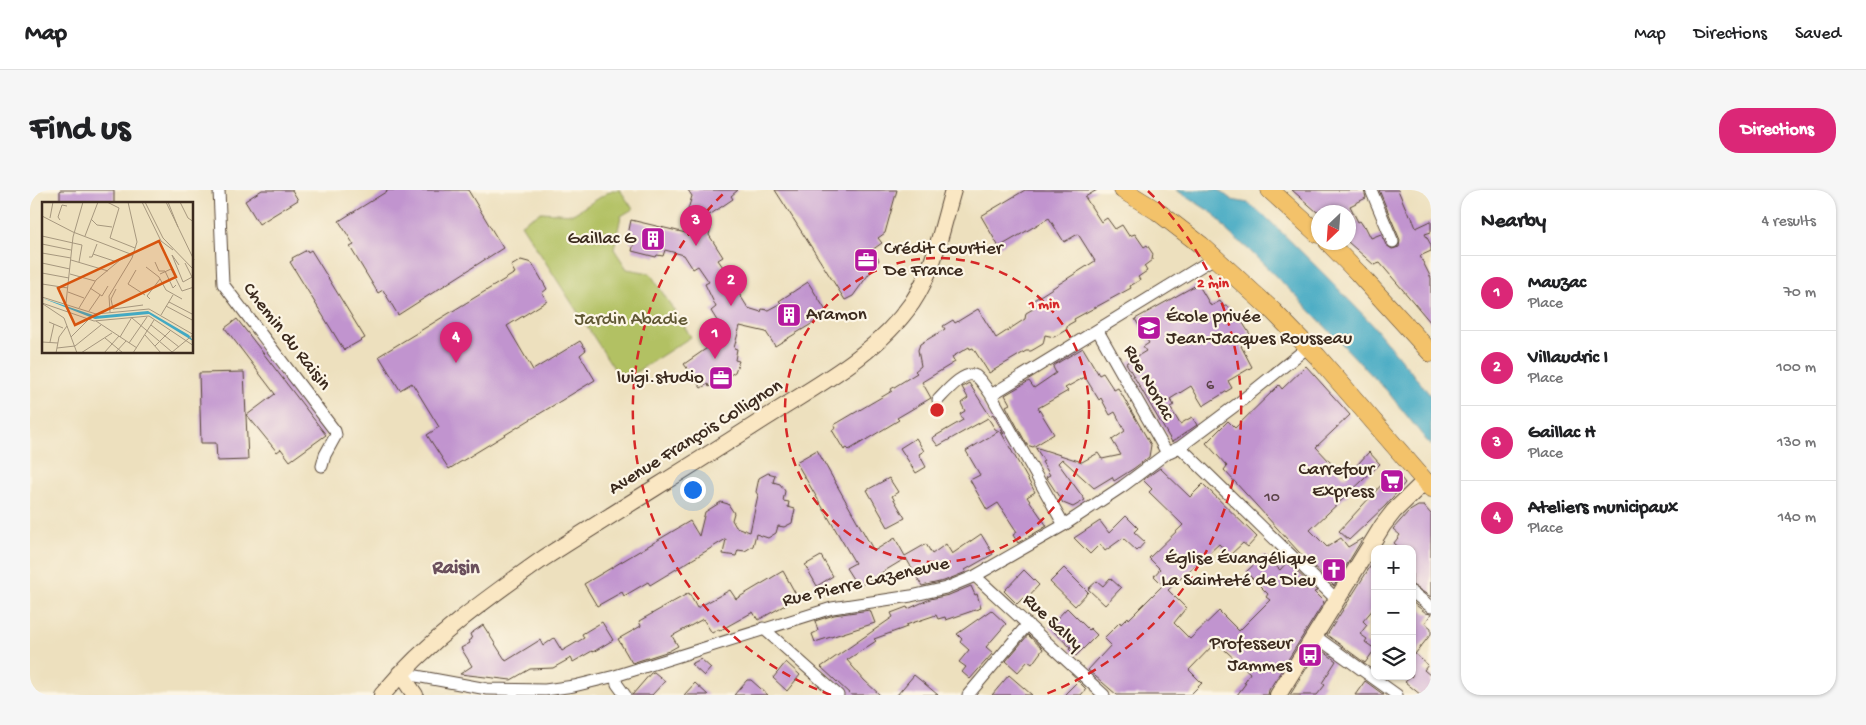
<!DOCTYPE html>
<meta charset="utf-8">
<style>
body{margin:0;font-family:"Gochi Hand",sans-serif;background:#f6f6f6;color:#202124}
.controls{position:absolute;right:15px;bottom:15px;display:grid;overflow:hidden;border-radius:10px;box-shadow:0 1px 4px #0004}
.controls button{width:45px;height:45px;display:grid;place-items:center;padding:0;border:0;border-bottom:1px solid #e0e0e0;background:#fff;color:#202124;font:25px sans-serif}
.compass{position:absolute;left:1281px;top:15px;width:45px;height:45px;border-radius:50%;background:#fff;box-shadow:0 1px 4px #0004;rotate:205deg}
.you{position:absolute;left:662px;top:299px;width:18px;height:18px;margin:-12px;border:4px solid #fff;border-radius:50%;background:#1a73e8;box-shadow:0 0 0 8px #1a73e833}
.badge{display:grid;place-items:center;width:32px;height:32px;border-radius:50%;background:#db2777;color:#fff;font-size:16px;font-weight:700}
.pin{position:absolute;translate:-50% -41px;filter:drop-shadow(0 1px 2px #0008)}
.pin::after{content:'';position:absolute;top:26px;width:18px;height:15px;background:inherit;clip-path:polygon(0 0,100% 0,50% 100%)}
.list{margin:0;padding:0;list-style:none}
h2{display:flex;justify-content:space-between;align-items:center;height:65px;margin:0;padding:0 20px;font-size:21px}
h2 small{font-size:16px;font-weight:400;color:#757577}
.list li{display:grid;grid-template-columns:32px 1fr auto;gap:15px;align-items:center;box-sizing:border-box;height:75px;padding:0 20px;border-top:1px solid #e0e0e0}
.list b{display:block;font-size:19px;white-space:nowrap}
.list p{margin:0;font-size:16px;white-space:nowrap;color:#757577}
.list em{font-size:16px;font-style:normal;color:#757577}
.icon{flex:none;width:28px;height:28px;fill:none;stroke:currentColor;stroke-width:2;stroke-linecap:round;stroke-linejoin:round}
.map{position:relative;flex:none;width:1401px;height:505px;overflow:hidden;border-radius:20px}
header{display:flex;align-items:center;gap:30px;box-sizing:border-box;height:70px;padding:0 25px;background:#fff;border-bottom:1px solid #e0e0e0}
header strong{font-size:24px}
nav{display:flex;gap:28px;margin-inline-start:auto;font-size:18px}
.intro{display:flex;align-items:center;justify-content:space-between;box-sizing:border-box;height:120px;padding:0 30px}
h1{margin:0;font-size:35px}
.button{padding:12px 22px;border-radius:20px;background:#db2777;color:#fff;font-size:18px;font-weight:700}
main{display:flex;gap:30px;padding:0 30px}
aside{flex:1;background:#fff;border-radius:20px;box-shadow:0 1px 4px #0004}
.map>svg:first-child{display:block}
.green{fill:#b2c163;stroke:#767640}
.water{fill:#43a9c3;stroke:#3f6a70}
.building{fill:#c194cf}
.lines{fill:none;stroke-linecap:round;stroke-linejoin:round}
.street-casing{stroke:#564536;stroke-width:13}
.secondary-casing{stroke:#564536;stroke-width:18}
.primary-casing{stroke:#564536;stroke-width:19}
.street{stroke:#fff;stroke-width:11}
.secondary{stroke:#fae7c3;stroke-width:16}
.primary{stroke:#f3c26a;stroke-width:18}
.ring{fill:none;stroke:#d62828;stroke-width:2.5;stroke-dasharray:9 6}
.labels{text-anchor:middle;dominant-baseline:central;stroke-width:4.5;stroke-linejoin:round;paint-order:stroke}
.number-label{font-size:16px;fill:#5c444a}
.poi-label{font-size:19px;fill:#3b2a1e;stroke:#fcf5e5;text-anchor:end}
.park-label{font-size:19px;fill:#5f5733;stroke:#fcf5e5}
.street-label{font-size:19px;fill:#3b2a1e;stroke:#fcf5e5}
.neighbourhood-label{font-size:20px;font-weight:bold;fill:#6a4f5c;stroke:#fcf5e5}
.inset-road{fill:none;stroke:#a6977e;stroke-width:1}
.view{fill:#d7540e;fill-opacity:0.15;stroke:#d7540e;stroke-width:2.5}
.inset-edge{fill:none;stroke:#3b2a1e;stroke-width:2.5}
.centre{fill:#d62828;stroke:#fcf5e5;stroke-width:2.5}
.ring-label{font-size:15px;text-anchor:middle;font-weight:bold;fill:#d62828;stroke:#fcf5e5;stroke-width:4.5;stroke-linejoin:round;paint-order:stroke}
</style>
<header>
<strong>Map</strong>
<nav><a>Map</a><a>Directions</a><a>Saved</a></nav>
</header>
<div class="intro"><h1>Find us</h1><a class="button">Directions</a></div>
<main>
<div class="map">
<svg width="1401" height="505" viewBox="0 0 1401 505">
<rect width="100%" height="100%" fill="#fcf5e5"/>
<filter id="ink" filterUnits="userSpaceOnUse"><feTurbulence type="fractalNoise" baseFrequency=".02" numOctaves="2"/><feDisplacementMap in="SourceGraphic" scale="10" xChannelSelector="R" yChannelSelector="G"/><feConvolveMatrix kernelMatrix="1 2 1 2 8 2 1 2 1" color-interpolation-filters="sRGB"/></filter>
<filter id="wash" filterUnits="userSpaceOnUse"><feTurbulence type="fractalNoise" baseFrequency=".0096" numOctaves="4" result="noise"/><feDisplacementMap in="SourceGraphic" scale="20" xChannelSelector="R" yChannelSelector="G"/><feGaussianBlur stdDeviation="1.12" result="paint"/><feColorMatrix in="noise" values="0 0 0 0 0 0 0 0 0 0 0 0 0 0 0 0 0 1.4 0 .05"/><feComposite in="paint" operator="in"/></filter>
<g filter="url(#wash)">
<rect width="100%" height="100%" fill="#ede0be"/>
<path class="green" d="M582,0H590L603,19L591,26L584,59L597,79L620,83L661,147L592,191L491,34L511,22L543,24Z"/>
<path class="water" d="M1146,0H1189L1202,10L1218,13L1238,29L1295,85L1341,133L1401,206V256L1357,201L1265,105L1218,59L1198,42L1184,24Z"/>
<g id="blocks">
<path class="building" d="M30,0H84V14H30Z
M232,0H262L268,10L229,34L215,11Z
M359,0H438L473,58L368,125L353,100L348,103L320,57L324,55L309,31Z
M658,0H708L701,6L703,9L669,32L681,36L679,45L693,67L688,70L710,101L708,102L718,118L731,122L732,119L738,120L751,113L749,111L778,92L798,124L745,156L736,142L710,136L704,158L707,159L705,170L709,171L705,182L684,195V194L679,197L678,194L671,198L654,174L683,154L685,148L699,150L681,121L686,117L675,94L679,92L668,76L663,79L654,65L635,60L633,66L627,65L626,67L602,61L604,53L600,52L602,46L598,45L601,30L656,43L660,24L657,23L662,6Z
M745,0H867L855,43L848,48L852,53L842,60L849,70L823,106L815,110Z
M995,0H1067L1055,7L1071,32L1077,28L1085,39L1092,35L1099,46L1105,44L1114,57L1117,55L1123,64L1122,70L1114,76L1117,81L1108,87L1110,90L1100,96L1101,98L1044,129L1045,131L1038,135L1036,140L1024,147L1015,145L1013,154L1001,161H996L959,183L943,158L940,159L939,157L922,167L925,172L892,192L901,208L867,228L869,230L819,260L817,258L814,260L802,240L806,238L804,235L862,201L861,199L887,183L885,181L891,176L888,160L890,154L915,139L913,136L923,130L925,133L948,119L966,148L995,129L996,123L1003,119L999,113L1065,71L1048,44L1034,52L1019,28L969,57L951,26Z
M1262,0H1334L1336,8L1320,16L1328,32L1330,31L1334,37L1335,36L1341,48L1351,44L1356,55L1362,59L1369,57L1370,50L1349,0H1368L1379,26L1381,25L1386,38L1401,31V42L1395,44L1401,55V61L1390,66L1401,88V133L1350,73L1344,75L1318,52V22H1287Z
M277,60L278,62L281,60L335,148L314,160L260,72L263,70L262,68Z
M491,70L502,73L517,99L512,103L517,111L477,136L503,180L550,151L556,160L550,165L565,190L419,279L397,245L409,237L382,193L370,200L349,166L485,83L481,76Z
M1168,94L1181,116L1190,111L1194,117L1197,115L1201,120H1203L1207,127H1209L1223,149L1211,156L1222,177L1198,191L1202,198L1173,216L1161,196L1140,209L1144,215L1140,217L1150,234L1162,227L1167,235L1142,252L1096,173L1116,161L1113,157L1119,153L1105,129Z
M207,129L296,245L260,271L251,259L247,262L217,225L245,204L195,138Z
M1053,158L1069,185L1073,183L1084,200L1088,198L1121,255L1119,267L1103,279L1084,291L1082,287L1064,298L1032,269L1028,273L1055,310L1043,317L1033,313L1022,296L1016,287L1020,285L1012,272L1014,271L1005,257L1052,272L1068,263L1072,269L1091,265L1082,250L1095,241L1085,222L1080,225L1071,208L1069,210L1055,187L1035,198L1038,201L1008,218L1024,244L1003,257L997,255L976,216L980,214L975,205L999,191L1004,198L1026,183L1023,177L1024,175Z
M1276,176L1320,225L1286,257L1315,288L1339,262L1350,274L1280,340L1297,357L1311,348L1318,357L1333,348L1304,396L1268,361L1194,280L1197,276L1176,253L1198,231L1205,238L1249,195L1252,199Z
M214,182L218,270L187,271L186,253H171L169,183Z
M939,193L960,226L963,224L974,244L971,242L1005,302L997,307L1017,336L988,353L983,345L987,342L968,313L957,320L940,290L950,285L936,261L969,241L965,239L958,228L908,256L902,248L933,230L930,224L935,221L931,213L938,208L932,197Z
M886,248L894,261L889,264L896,277L886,283L870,258Z
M787,260L844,361L865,348L875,366L896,354L902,364L916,354L922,364L951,344L963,364L935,380L936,382L914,391L892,396L876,368L828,397L816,378L825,373L766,272Z
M1130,278L1160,307L1173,294L1227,347L1218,357L1213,353L1200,365L1189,354L1138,400L1156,418L1144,433L1160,449L1189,421L1209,441L1240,410L1236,407L1238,404L1216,382L1234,365L1250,380L1257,372L1287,401L1284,402L1294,412L1239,500L1238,505H1207L1216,493H1214L1220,483L1186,452L1159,480L1172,493L1160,505H1087L1058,480L1081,455L1074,448L1090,432L1091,434L1098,427L1099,429L1133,395L1124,386L1130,379L1119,368L1153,335L1119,302L1122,299L1113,290Z
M1365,280L1375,293L1355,316L1319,350L1309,341Z
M738,283L745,285L743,292L750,294L755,301L753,311L759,312L758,317L765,319L762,333L754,337L748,336L746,343L738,348L726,344L723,356L715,361L708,360L706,366L693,364L696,349L620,395L618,392L594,406L592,402L567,416L554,394L660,331L669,346L675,322L691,312L698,314L704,323L702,330L706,337L720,342L728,305L726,302L729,288Z
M859,288L868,302L862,306L875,328L858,337L837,300Z
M1388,316H1394L1401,324V407L1382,395V359H1371L1364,353L1370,345L1363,339L1378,322Z
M1096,326L1108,338L1104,342L1115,352L1107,361L1093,348L1075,361L1070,354L1060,364L1044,348L1070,331L1079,343Z
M791,366L803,386L787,396L775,375Z
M1345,369V417L1333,431L1337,435L1330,444L1337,449L1335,452L1345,459L1335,473L1297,445Z
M1034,378L1058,402L1045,416L1020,392Z
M994,380L1009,395L995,410L993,408L987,414L974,401Z
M753,381L768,408L728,430L723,422L689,441V439L682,443L673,429L642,446L648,456L639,461L602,473L588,449L611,436L609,431L659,403L667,418L700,400L706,409Z
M1080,388L1091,398L1075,415L1058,399L1067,391L1073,396Z
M941,396L945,405L947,404L951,418L916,430L915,427L908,429L906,425L876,435L877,437L844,449L846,451L817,470L834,490L850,505H821L791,477L863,427L861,423L877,417L878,419L900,409L919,405Z
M1382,412L1396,423L1401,424L1395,433L1401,438V444L1385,464L1398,475L1394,480L1401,486V505H1391L1375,492L1382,486Z
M1037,418L1059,440L1060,438L1067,445L1046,466L1039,459L1041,458L1019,437Z
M840,420L845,433L785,452L782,444L788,441L785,431L804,425Z
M961,420L976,434L956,457L963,463L940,489L932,482L936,477L929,472L939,460L930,452L932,449L927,444Z
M572,432L583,450L563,462L562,461L543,472L541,468L523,478L500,479L481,490L430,484L442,476L431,458L440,453L439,451L442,449L440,444L453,435L476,471L510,450L513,456L524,448L532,461L554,448L552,444Z
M998,445L1013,459L1002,474L998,471L988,482L976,471Z
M1289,458L1306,471L1292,493L1295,495L1287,505H1260Z
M671,469L681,478L674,486L661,474Z
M756,472L770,485L757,501L743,488Z
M624,482L635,491L622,505H602L621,483Z
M884,485L895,494L908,505H867Z
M979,485L1002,505H962Z
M717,490H721L738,505H704Z
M1048,491L1056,499L1051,505H1034Z
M1335,491L1354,505H1325Z
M665,493L678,505H654Z"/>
</g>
</g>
<g filter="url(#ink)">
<use href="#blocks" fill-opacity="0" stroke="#564536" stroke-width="1"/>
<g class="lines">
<defs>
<path id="street" d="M189,0L193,94L305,241L306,245L295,265L292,276
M1341,0L1363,52
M1068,141L1137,263
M961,205L1186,67
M908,210C915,203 935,179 946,186C952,191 957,199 961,205L1034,335
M1150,257L1307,410
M945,386L1074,505
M1382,402L1401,417
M733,438L808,505
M1285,446L1367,505
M370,483L457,499L515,500L544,496L585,486L802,418L881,406L916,398L945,386L1034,335L1093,296L1137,263L1150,257L1206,215L1278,157
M585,486L587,494L595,505
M938,505L998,434"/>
<path id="secondary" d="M370,483L385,505
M352,505C398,450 456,409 514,368C587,321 661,276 734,229C787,195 846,165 882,113C904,80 912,38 923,0
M1248,505L1353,335L1364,321L1395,291"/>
<path id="primary" d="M1093,0L1127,21L1171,55L1243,121L1287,166L1401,298
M1240,0L1288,44
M1298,52L1328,83L1401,163"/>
</defs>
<use href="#street" class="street-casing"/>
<use href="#secondary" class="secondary-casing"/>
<use href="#primary" class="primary-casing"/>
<use href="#street" class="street"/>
<use href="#secondary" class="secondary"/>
<use href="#primary" class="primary"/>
</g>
</g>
<g class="ring">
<circle cx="907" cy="220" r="152"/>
<path d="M801 505A304 304 0 0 1 696 1M1118 1A304 304 0 0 1 1013 505"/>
</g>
<defs>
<symbol id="building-square" viewBox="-11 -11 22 22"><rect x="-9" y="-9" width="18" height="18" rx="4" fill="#b5179e" stroke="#fcf5e5"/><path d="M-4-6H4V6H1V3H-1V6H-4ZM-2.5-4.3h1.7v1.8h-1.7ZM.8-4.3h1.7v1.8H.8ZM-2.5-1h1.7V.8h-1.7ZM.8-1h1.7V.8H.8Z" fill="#fff"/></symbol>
<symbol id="office-square" viewBox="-11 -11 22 22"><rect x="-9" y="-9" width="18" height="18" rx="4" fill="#b5179e" stroke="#fcf5e5"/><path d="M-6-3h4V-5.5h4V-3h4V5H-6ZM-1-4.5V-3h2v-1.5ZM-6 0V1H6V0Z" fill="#fff"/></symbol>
<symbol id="school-square" viewBox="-11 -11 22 22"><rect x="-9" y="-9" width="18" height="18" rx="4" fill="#b5179e" stroke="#fcf5e5"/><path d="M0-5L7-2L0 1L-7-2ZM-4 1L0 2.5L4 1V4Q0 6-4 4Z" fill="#fff"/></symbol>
<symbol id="supermarket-square" viewBox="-11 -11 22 22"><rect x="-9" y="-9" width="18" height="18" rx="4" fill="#b5179e" stroke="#fcf5e5"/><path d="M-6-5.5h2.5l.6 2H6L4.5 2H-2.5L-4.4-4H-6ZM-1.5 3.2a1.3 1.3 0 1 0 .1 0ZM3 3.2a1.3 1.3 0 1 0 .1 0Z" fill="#fff"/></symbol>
<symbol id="church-square" viewBox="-11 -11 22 22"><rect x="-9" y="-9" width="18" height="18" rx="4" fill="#b5179e" stroke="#fcf5e5"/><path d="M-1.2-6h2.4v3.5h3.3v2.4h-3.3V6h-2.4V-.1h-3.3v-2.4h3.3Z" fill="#fff"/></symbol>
<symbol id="bus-square" viewBox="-11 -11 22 22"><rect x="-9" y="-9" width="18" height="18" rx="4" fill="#b5179e" stroke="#fcf5e5"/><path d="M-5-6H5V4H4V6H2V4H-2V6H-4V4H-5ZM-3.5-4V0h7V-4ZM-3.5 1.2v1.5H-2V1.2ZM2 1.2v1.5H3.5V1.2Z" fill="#fff"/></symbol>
</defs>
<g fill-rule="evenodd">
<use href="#building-square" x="609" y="35" width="28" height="28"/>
<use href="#office-square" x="822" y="56" width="28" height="28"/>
<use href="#building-square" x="745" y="111" width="28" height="28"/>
<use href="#school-square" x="1105" y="124" width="28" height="28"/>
<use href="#office-square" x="677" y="174" width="28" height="28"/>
<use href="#supermarket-square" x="1348" y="277" width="28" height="28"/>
<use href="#church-square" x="1290" y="366" width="28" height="28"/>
<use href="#bus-square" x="1266" y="451" width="28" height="28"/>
</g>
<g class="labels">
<g class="number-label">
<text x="1180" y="196">6</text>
<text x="1242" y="308">10</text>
</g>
<g class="poi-label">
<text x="606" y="49">Gaillac G</text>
<text x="854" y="59" text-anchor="start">Crédit Courtier<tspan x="854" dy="22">De France</tspan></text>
<text x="776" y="125" text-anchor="start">Aramon</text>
<text x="1136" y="127" text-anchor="start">École privée<tspan x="1136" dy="22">Jean-Jacques Rousseau</tspan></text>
<text x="674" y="188">luigi.studio</text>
<text x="1344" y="280">Carrefour<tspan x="1344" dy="22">Express</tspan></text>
<text x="1286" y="369">Église Évangélique<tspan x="1286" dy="22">La Sainteté de Dieu</tspan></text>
<text x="1262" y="454">Professeur<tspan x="1262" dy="22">Jammes</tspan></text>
</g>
<g class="park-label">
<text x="601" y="130">Jardin Abadie</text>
</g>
<g class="street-label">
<text transform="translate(256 147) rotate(52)">Chemin du Raisin</text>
<text transform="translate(1118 193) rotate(60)">Rue Noriac</text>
<text transform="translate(666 248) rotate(-32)">Avenue François Collignon</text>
<text transform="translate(836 393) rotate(-13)">Rue Pierre Cazeneuve</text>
<text transform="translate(1022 433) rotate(43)">Rue Salvy</text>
</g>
<g class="neighbourhood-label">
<text x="426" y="379">Raisin</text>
</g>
</g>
<g transform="translate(12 12)">
<rect width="151" height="151" fill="#ede0be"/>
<path d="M0,96L54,114L106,109L147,133L151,139L107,112L53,117Z" fill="#43a9c3"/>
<path class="inset-road" d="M65,0L77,6L68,36L93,46M100,0L119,39L131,48M103,0L121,36L152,68M124,0L152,58M126,0L136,25M138,0L146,16L152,20M0,14L31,30L91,53M8,16L11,0M49,17L55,23L70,25M18,18L16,15L20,3L25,4M0,34L40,43L37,60M43,34L56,0M0,42L29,48M0,51L29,56M51,52L75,60M47,55H50L55,42M29,58L66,69M113,60L117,69H123L131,86L134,83M0,61L28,67M143,61L150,75M137,63L130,53L141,80L152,74M104,65L117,75L124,88L140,97M94,68L86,82L103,93M0,71L27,76M28,72L53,79M118,72L129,67L140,89L152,85M0,82L26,86M48,86L60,94L66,84M74,87L69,97L71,107L101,103M26,90L42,96M0,95L54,112L107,107L152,133M108,97L105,94L118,77M127,100L152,113M0,101L52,119L107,114L152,144M24,101L31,35L41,0M1,102L22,116L35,151M124,104L152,119M37,106L54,78L78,58L90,53M47,109L58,93M68,110L67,94L90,56L95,40L86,0M119,113L131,93M90,116L130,150M54,119L95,146M7,120L21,126M109,123L137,145M103,133L119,151M29,135L46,118M78,135L90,115M63,136L81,151M0,140L16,141M8,140L12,122M87,141L105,115M113,144L129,128M15,146L33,144L59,123M14,151L17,135L25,124M39,151L70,131M62,151L77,134M73,151L84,139M91,151L112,118M129,151L152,132"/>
<path class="view" d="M117,39L134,75L33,123L16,86Z"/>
<rect width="151" height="151" class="inset-edge"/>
</g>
<circle cx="907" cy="220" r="8" class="centre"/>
<g class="ring-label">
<text x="1183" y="97">2 min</text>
<text x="1014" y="118">1 min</text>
</g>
</svg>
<div class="controls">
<button>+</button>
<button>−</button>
<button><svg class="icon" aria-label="layers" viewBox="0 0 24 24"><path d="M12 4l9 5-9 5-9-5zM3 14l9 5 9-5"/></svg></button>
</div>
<svg class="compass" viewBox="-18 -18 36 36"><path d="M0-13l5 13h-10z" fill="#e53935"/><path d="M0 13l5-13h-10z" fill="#757577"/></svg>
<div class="you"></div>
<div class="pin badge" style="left:685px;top:169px">1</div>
<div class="pin badge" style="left:701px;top:116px">2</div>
<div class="pin badge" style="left:666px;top:56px">3</div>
<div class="pin badge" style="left:426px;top:173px">4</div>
</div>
<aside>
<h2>Nearby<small>4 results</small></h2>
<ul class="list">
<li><span class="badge">1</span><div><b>Mauzac</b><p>Place</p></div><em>70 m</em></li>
<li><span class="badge">2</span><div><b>Villaudric I</b><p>Place</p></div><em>100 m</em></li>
<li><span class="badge">3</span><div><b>Gaillac H</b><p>Place</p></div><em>130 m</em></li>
<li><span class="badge">4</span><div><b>Ateliers municipaux</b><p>Place</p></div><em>140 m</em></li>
</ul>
</aside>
</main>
